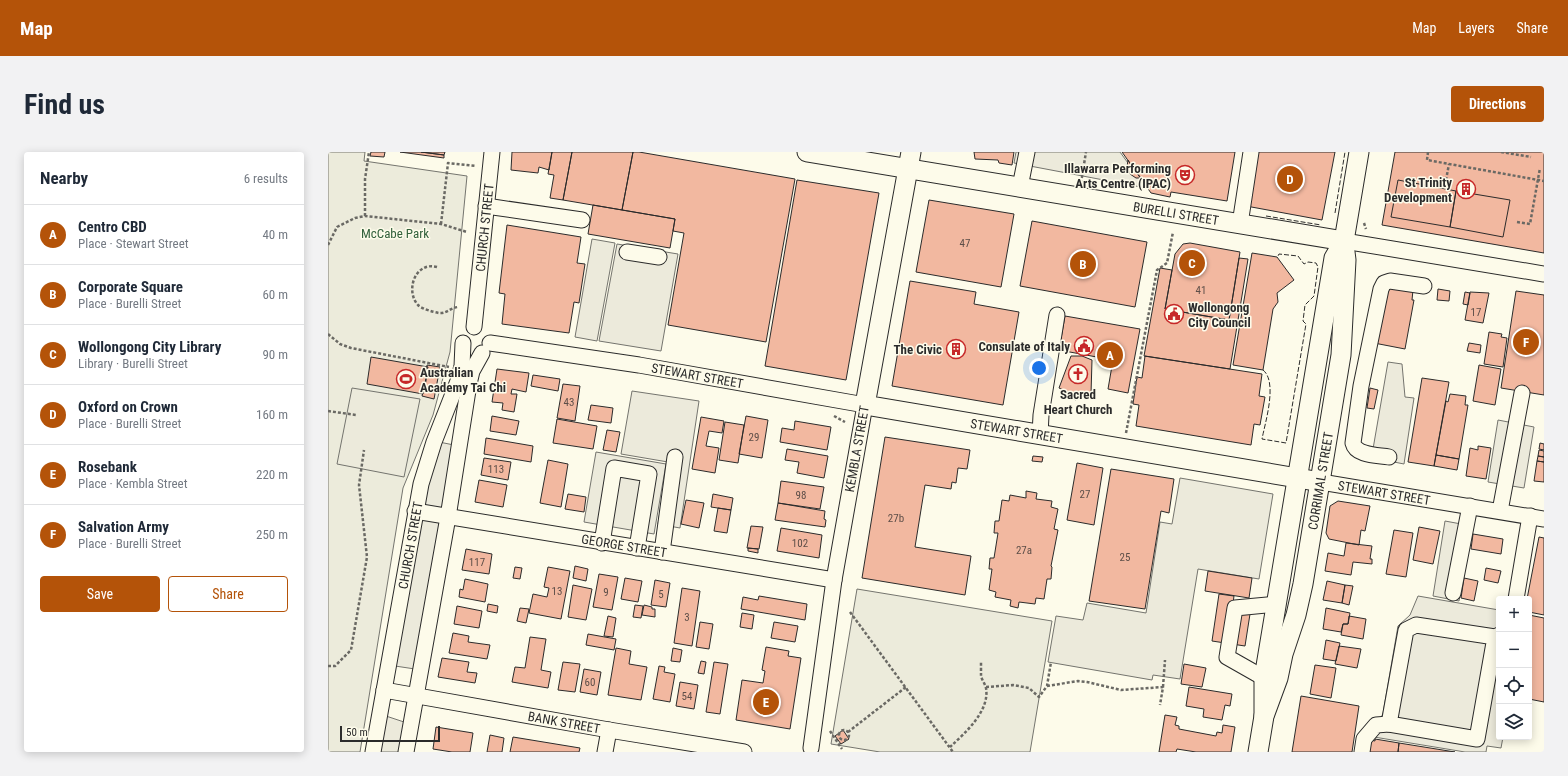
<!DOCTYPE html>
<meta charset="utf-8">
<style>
body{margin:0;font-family:"Roboto Condensed",sans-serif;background:#f2f2f3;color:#1f2937}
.controls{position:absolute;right:12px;bottom:12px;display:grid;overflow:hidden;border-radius:4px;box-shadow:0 2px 10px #0003}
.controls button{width:36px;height:36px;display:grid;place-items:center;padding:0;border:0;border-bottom:1px solid #e0e1e3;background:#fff;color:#1f2937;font:20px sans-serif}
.scale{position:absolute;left:12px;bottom:10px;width:100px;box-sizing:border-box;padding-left:4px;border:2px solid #2b2b2b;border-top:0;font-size:11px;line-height:14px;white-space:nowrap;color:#2b2b2b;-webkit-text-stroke:3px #fdfbea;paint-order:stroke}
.you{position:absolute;left:711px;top:216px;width:14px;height:14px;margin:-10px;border:3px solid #fff;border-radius:50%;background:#1a73e8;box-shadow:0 0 0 6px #1a73e833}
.badge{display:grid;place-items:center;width:26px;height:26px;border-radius:50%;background:#b45309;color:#fff;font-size:13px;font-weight:700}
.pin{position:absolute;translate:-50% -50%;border:2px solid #fff;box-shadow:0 1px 4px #0006}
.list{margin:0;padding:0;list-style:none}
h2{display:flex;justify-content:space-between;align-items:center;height:52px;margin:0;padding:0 16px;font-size:17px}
h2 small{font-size:13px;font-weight:400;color:#747a83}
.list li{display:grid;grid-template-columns:26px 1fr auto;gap:12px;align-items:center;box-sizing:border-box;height:60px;padding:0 16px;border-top:1px solid #e0e1e3}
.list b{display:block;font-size:15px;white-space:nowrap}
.list p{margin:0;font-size:13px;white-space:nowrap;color:#747a83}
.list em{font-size:13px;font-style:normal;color:#747a83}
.actions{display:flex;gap:8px;padding:12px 16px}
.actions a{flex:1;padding:9px 0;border:1px solid #b45309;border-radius:4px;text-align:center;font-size:14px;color:#b45309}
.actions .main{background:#b45309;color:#fff}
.icon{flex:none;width:22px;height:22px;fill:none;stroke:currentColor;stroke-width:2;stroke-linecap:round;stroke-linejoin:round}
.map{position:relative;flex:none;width:1216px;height:600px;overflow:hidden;border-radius:4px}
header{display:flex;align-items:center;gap:24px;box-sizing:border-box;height:56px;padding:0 20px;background:#b45309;color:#fff}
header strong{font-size:19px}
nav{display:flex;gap:22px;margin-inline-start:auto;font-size:14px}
.intro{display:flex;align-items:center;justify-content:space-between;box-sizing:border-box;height:96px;padding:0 24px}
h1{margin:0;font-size:28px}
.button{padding:10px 18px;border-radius:4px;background:#b45309;color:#fff;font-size:14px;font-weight:700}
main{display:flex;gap:24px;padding:0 24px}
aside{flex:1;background:#fff;border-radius:4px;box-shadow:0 2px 10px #0003}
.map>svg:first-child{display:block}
.green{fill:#ecebdb;stroke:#74746e}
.parking{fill:#eceadb;stroke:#74746e}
.building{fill:#f2b8a0;stroke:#2b2b2b}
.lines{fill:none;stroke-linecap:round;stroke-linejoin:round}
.minor-casing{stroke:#2b2b2b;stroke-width:17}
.major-casing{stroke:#2b2b2b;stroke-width:21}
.path{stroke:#6a6964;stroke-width:2.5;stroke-dasharray:3 2;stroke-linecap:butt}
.minor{stroke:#fdfbea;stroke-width:15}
.major{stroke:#fdfbea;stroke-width:19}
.fence{stroke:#2b2b2b;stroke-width:1;stroke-dasharray:5 2;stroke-linecap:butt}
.labels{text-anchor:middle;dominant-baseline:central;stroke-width:3;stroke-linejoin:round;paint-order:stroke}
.number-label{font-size:11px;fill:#5d4e48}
.poi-label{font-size:13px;font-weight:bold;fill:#2b2b2b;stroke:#fdfbea;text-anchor:end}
.street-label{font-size:13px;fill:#2b2b2b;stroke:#fdfbea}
.park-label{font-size:13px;fill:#34623c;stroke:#fdfbea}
</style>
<header>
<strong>Map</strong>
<nav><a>Map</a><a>Layers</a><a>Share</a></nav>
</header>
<div class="intro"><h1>Find us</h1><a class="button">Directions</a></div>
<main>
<aside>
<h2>Nearby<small>6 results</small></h2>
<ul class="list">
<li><span class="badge">A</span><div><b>Centro CBD</b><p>Place · Stewart Street</p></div><em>40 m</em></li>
<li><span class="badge">B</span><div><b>Corporate Square</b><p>Place · Burelli Street</p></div><em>60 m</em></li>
<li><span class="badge">C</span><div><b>Wollongong City Library</b><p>Library · Burelli Street</p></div><em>90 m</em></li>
<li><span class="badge">D</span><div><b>Oxford on Crown</b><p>Place · Burelli Street</p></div><em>160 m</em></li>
<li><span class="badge">E</span><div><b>Rosebank</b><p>Place · Kembla Street</p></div><em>220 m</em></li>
<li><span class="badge">F</span><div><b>Salvation Army</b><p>Place · Burelli Street</p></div><em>250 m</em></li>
</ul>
<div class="actions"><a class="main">Save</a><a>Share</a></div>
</aside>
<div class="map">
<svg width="1216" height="600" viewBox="0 0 1216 600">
<rect width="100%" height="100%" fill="#fdfbea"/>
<path class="green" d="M0,0H37L36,9L139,24L122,200L105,263L75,336L32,600H0Z
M529,437L724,469L702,600H552L503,592Z"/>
<path class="parking" d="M688,0H792L818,36L686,11Z
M264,87L287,91L269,189L247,185Z
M289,92L350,102L333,199L271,189Z
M1060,210L1074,212L1077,245L1086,246L1076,312L1066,310L1055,299L1045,297Z
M24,236L92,247L76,325L9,312Z
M304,239L371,249L352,376L330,372L340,310L293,302Z
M1170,268L1206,275L1196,336L1160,330Z
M111,290L126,293L87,517L67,514L99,334Z
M268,300L338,312L326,382L256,370Z
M852,326L945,342L931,427L870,417L852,527L825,523L824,528L720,510L728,464L755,468L759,451L818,461L832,370L844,372Z
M1117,369L1144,374L1131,449L1105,444Z
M1090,444L1171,458V585H1175L1173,596L1159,594L1158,600H1137L1046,585L1055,561L1070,474L1082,463Z
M58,564L76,570L71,600H52Z"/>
<path class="building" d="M43,0H57L56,5L42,4Z
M72,0H93L116,3V6Z
M93,0H117L116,3Z
M184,0H224L221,18L211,15L210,21L183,18Z
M224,0H244L235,48L222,46L226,23L220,22Z
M244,0H305L294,58L235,48Z
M305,0H311L467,27L438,190L340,173L356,81L345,79L347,67L294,58Z
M646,0H686L684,13L671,11L670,8L647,7Z
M794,0H907L899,49L843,40L842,45L823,41Z
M928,0H1007L994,68L918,54Z
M1067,0H1216V101L1054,73Z
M800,8L805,16L813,26H808L802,22L799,15Z
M469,28L551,41L518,228L437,214Z
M1070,28L1128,39L1122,75L1063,65Z
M1128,39L1182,48L1175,85L1122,75Z
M601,48L686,62L673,135L588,120Z
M265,53L347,67L342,96L260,82Z
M704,69L819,90L807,155L692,134Z
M179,73L253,85L249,111L257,112L251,151L246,150L241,181L174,172L177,142L171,141Z
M862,91L912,100L901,168L837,157L847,102L855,92Z
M924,101L949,105L966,128L949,141L950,150L945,157L935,218L905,213Z
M911,106L920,107L902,217L816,204L832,116L844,118L837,157L901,168Z
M582,129L648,140L646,152L691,160L675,253L564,234Z
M1055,129L1085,138L1084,148H1086L1077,197L1046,191Z
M1110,137L1122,139L1121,149L1109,148Z
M1188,139L1216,143V243L1173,236Z
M1137,140L1142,141L1140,153L1135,152Z
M1142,140L1161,141L1155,171L1137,168Z
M737,164L812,177L800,241L780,237L785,208L731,198Z
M1161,180L1174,182L1173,185L1179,186L1175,215L1156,212Z
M1141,191L1153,193L1152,201L1139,199Z
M743,204H754L764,208L763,242L750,243L748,248L742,246V241L731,236Z
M817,204L934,222L931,244L937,245L932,273L926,272L923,293L808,274L811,253L805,252L809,225L814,226Z
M43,205L100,215L95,242L39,232Z
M99,213L112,215L106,247L94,244L98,229Z
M1151,213L1173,217L1167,253L1145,249Z
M169,217L201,221L198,240L184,237L183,242H189L186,260L174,258L175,251L164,250Z
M205,223L232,227L230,239L203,234Z
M1094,226L1121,230L1106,314L1080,310Z
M235,232L252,234L247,269L229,266Z
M1042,236L1050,238L1046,257L1039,256Z
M1122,242L1138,244L1137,253H1140L1131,307L1108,303L1118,249L1120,250Z
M263,253L285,256L283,271L260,268Z
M164,264L191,269L188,283L162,279Z
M418,264L440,268L434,306L411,302Z
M373,265L396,269L394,281L381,279L378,294L391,296L387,321L364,317Z
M229,267L269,274L265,297L225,291Z
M467,269L503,275L499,298L452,290L454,276L466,278Z
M397,270L416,273L410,311L391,308Z
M279,278L292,280L288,300L275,298Z
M557,285L642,298L639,317L630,316L628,331L624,330L623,337L597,333L587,395L643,404L637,443L534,426Z
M158,286L205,294L203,310L156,302Z
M1212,291L1216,292V298L1211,297Z
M1150,294L1163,296L1158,327L1138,324L1142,296L1150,298Z
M459,297L500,304L496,326L469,321L471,310L457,308Z
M1211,298L1216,299V305L1210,304Z
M1108,303L1131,307L1129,318L1106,314Z
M705,304L715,305L714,310L704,309Z
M1210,304L1216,305V310L1209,309Z
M156,306L183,310L180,328L153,323Z
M220,308L240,312L233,355L212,351Z
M1209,309L1216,310V330L1206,329Z
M749,311L775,316L766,373L739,368Z
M783,317L846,327L841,361L833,359L817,457L761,449Z
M151,328L179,333L175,355L147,350Z
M453,329L496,335L492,357L450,351Z
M698,339L709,341L708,347L724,349L723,355L730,357L726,377L730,378L723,414L724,415L723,427H719L716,447L708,446L707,452L691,450L690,456L682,454L683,448L667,445L668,440L661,438L664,417H661L662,406H666L670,381H666L667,369H671L674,348L681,349L682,343L698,346Z
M240,342L258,345L256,360L237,357Z
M385,342L405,346L403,358L383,355Z
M358,348L376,351L371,376L353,372Z
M1010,349L1042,354L1037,379L1033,378L1031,393L1001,387L998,381L1002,354Z
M450,351L497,359L496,367L498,368L497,375L447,368Z
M390,356L403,358L399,381L386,379Z
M423,374L435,375L431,397L419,396Z
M1091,375L1112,379L1105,412L1085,408Z
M453,376L494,383L491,406L449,399Z
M1066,378L1085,381L1078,425L1058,422Z
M1145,382L1175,387L1173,402L1143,397Z
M1211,385L1216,386V463L1201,460V447H1199Z
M1018,391L1044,394L1042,407H1044V412L1025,410L1023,423L997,419L1000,401L1016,404Z
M420,396L430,397V401L420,399Z
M138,397L164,402L161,422L134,418Z
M247,414L260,417L258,429L245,426Z
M187,415L194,416L192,427L185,426Z
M220,415L242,419L233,467L201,461L205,442L219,445L221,436L216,435Z
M1158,416L1173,419L1170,431L1156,428Z
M880,419L924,426L921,446L877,439Z
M271,422L290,425L284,458L265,455Z
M297,426L314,429L310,450L293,447Z
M1136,426L1150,429L1146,449L1133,446Z
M137,427L160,432L157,450L131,445L132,437L135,438Z
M327,428L342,431L338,455L323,453Z
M999,429L1017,433L1014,451L995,448Z
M245,433L264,437L258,468L240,465Z
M1017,433L1025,434L1021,453L1014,451Z
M354,436L372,439L364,494L346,491Z
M891,442L906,444L904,459L922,462L917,494L884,489Z
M431,444L479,452L477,468L413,457L415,445L430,448Z
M160,452L170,454L169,461L159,459Z
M307,453L315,454L313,466L305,465Z
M316,453L324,455V457H327V465L314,463Z
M129,454L154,459L151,476L126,472Z
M192,456L201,457L198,471L189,469Z
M998,456L1022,461L1020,472H1015L1013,480L995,477Z
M414,461L426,463L424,477L412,475Z
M1201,463L1216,466V550L1201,547Z
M280,464L288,466L285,485L276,484Z
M1021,464L1038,467L1035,487L1013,483L1015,472H1020Z
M372,470L385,472L381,497L368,495Z
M446,470L470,474L467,490L443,486Z
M125,481L141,484L140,490L162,493L159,507L121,501Z
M260,482L288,487L286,498L258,493Z
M202,485L218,487L213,518L223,520L220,536L184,530L187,515L197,516Z
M998,488L1012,491L1008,509L995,507Z
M1011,494L1033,497L1029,516L1007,512Z
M438,495L461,499L460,504L473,506L462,577L408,568L414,528L435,531L437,519L434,518Z
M288,496L303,499L301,512L319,515L313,548L280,543Z
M345,496L354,498L352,510L343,509Z
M114,506L141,510L139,520L149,521L147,531L110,525Z
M373,509L378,510L376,522L370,521Z
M235,510L252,512L247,540L230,538Z
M386,510L400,512L392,562L378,560Z
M856,512L878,516L874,535L853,532Z
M987,513L1008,516L1003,546L982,542Z
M331,514L337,515L336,520L347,522L342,550L325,547Z
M256,517L273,520L269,543L252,540Z
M352,530L370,533L366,557L348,554Z
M861,535L904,542L902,554L897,553L894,568L875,565L876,557L858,554Z
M973,544L1031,554L1024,600H964Z
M837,563L849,565L847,573L851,574V577L888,584L889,580L894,581L895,573L907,575L903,600H868L849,597L848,600H831Z
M108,575L145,581L142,600H124L105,597Z
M515,578L521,587L513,592L507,584Z
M162,583L176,586L174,600H159Z
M185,585L252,596L251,600H182Z
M1047,587L1071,591L1070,600H1041L1043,588L1047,589Z
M1071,591L1127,600H1070Z"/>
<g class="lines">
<defs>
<g id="minor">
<path d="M692,35L699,0"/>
<path d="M158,54L254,68"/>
<path d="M912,72L923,0"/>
<path d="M1016,89L1216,122"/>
<path d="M299,100L331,105"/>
<path id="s1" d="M146,175L164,0"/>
<path id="s2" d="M162,191L311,213L537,253L506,428L483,596"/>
<path d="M712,283L713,263L729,163"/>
<path d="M1061,305C1050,303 1028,304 1025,291L1033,234L1053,137L1056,131L1062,129L1096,134"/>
<path id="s3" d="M993,330L1216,367"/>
<path id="s4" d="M87,359L506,428"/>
<path d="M1172,359L1194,241"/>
<path d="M274,391L286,316L321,322L309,396"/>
<path d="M334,400L347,305"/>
<path d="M1125,441L1142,354"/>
<path d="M1188,447L1202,364"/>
<path d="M1167,485L1149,587L1061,572L1078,478L1088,473L1167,485L1171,483"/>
<path d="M936,526L899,505L907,456L949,452"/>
<path id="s5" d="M56,538L281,578L416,600"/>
<path id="s6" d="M45,600L93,332L106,290L130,229L134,214L135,191"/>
<path d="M78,600L120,365L141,232L144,219L154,201"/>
<path d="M277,600L281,578"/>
<path d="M1034,600L1036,587L1048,573L1061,572"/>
</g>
<g id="major">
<path id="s7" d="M479,0L1016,89"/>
<path id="s8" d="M583,0L537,253L993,330"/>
<path d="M936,564V526L1006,106L1016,89L1031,0"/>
<path id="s9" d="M930,600L936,564L950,526L955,502L968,463L975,432L1013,203L1018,108L1017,100"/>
</g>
</defs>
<use href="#minor" class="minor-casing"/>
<use href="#major" class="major-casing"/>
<path class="path" d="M1100,0L1099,8L1216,29
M1173,0L1203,5
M1118,28L1121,12
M753,31L758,0
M37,64V27L41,0
M1189,70L1202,72L1212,16
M1036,71L1038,77
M113,72L120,11L148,14
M0,93L9,75L27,66L37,64L113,72L139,80
M109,115C87,109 77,139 90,153C94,157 105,160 111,161C119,162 123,155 131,155
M0,182L12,192L23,196L121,215
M0,259L28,263
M506,264L517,270
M798,281L829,118L839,111L845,80
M522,460L625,600
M0,514H7L23,498L39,405L31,333L36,298
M719,534L750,529L759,530L793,538L835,535L832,553
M658,535L685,533L701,536L711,545L719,534L723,510
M835,535L837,508
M511 583a5 5 0 1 1 10 0a5 5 0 1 1-10 0Z
M502,579L514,597
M520,580L578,535
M622,595C637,581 662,559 658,536C657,532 654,528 653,524C653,520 653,514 653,509"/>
<use href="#minor" class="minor"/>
<use href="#major" class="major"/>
<path class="fence" d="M1007,61L1017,0
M938,64L993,73
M935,218C950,230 937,271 934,287L958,291L978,172L975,169L977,153L986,144L990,115L988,111L980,110L976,112L970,104L951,102L950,104"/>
</g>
<defs>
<symbol id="theatre-ring" viewBox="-11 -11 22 22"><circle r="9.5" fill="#fdfbea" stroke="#c62828" stroke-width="1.5"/><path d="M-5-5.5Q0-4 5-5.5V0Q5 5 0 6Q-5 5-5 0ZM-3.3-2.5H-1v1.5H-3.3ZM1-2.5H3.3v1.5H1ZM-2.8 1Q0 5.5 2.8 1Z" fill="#c62828"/></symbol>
<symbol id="building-ring" viewBox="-11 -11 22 22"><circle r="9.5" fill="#fdfbea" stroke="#c62828" stroke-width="1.5"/><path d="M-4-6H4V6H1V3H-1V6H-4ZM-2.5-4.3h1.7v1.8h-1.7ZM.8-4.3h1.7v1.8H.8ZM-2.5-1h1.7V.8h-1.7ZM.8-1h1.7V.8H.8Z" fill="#c62828"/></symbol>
<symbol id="civic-ring" viewBox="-11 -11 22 22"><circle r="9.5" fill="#fdfbea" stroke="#c62828" stroke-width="1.5"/><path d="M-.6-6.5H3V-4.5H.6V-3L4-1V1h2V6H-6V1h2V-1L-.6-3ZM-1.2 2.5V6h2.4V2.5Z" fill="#c62828"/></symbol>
<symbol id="church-ring" viewBox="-11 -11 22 22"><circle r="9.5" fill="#fdfbea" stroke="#c62828" stroke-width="1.5"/><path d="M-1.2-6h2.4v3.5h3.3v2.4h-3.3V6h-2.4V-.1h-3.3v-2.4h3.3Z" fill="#c62828"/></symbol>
<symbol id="stadium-ring" viewBox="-11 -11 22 22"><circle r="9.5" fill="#fdfbea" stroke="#c62828" stroke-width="1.5"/><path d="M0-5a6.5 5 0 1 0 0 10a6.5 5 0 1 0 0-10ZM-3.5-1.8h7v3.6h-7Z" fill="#c62828"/></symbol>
</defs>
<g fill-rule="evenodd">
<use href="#theatre-ring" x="846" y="12" width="22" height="22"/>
<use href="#building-ring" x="1127" y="26" width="22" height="22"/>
<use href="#civic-ring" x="835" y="151" width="22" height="22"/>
<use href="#civic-ring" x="745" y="183" width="22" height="22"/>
<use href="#building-ring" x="617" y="186" width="22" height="22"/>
<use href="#church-ring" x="739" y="211" width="22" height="22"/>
<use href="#stadium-ring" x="67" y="216" width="22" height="22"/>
</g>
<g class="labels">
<g class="number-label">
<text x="637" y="91">47</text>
<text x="873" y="138">41</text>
<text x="1148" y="160">17</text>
<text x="241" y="250">43</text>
<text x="426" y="285">29</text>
<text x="168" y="317">113</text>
<text x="757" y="342">27</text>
<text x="473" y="343">98</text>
<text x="568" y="366">27b</text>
<text x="472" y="391">102</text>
<text x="696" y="398">27a</text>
<text x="797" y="405">25</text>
<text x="149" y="410">117</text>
<text x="229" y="439">13</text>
<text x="278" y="440">9</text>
<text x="333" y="442">5</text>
<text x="359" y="465">3</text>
<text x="262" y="530">60</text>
<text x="359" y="544">54</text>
</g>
<g class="poi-label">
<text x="843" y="16">Illawarra Performing<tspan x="843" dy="15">Arts Centre (IPAC)</tspan></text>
<text x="1124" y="30">St Trinity<tspan x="1124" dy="15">Development</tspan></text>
<text x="860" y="155" text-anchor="start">Wollongong<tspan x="860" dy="15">City Council</tspan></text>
<text x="742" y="194">Consulate of Italy</text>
<text x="614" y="197">The Civic</text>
<text x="92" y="220" text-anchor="start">Australian<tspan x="92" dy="15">Academy Tai Chi</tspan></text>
<text x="750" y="242" text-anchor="middle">Sacred<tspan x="750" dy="15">Heart Church</tspan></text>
</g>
<g class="street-label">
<text stroke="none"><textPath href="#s7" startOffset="374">BURELLI STREET</textPath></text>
<text stroke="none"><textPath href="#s1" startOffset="100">CHURCH STREET</textPath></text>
<text stroke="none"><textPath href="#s2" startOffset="210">STEWART STREET</textPath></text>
<text stroke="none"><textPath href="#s8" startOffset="411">STEWART STREET</textPath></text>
<text transform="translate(529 297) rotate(-80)">KEMBLA STREET</text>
<text stroke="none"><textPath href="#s9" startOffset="279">CORRIMAL STREET</textPath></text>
<text stroke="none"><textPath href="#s3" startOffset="64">STEWART STREET</textPath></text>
<text stroke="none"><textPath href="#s6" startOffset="210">CHURCH STREET</textPath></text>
<text stroke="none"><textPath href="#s4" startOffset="212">GEORGE STREET</textPath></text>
<text stroke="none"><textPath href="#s5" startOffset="183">BANK STREET</textPath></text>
</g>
<g class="park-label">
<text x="67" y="81">McCabe Park</text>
</g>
</g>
</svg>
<div class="controls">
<button>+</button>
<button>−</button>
<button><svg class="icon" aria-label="locate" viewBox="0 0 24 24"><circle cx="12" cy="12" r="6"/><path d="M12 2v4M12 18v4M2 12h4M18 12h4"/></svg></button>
<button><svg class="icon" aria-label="layers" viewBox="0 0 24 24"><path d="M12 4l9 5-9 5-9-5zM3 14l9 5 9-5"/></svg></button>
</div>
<div class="scale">50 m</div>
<div class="you"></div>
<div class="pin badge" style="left:782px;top:203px">A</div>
<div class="pin badge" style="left:755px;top:112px">B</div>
<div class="pin badge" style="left:864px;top:111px">C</div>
<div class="pin badge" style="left:962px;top:27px">D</div>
<div class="pin badge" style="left:438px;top:550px">E</div>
<div class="pin badge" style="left:1198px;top:190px">F</div>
</div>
</main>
